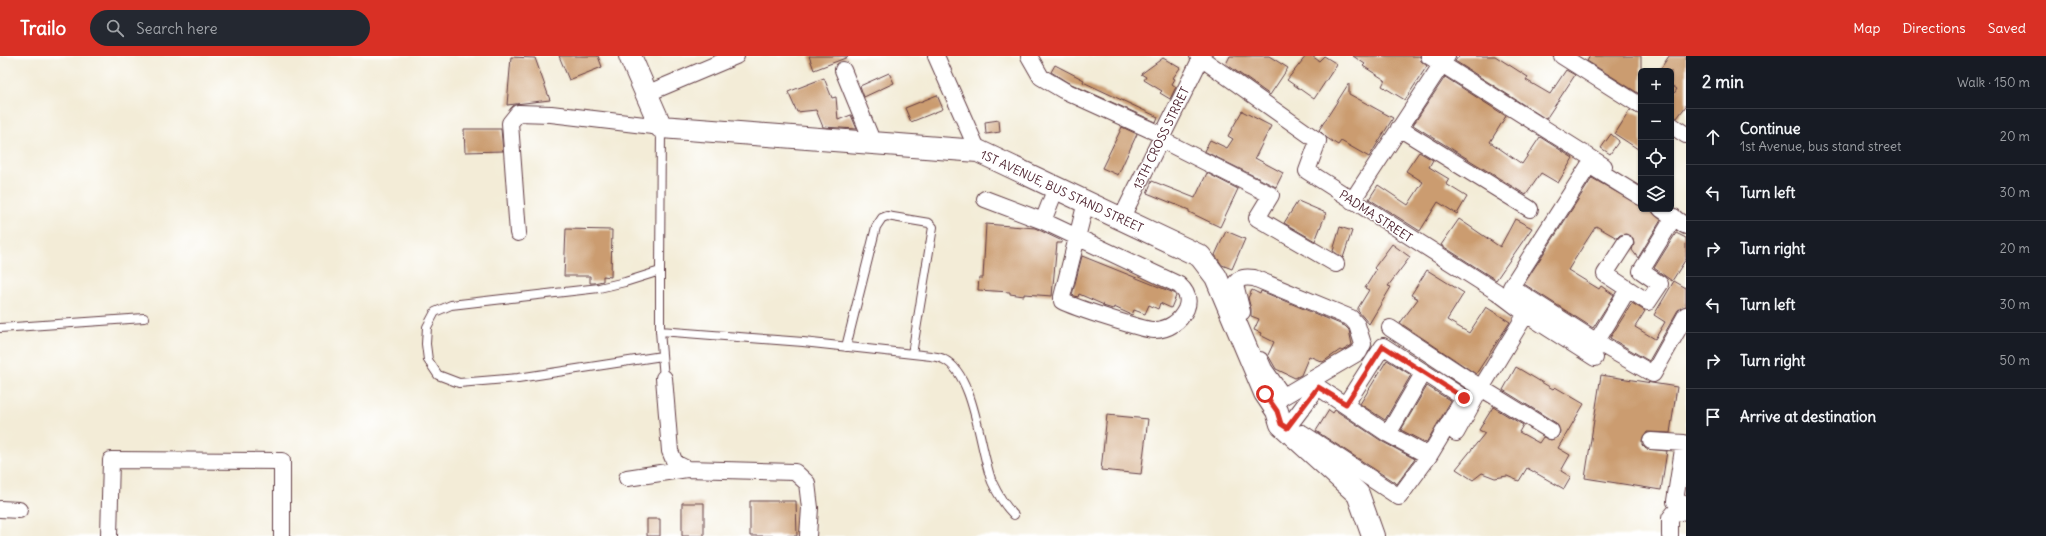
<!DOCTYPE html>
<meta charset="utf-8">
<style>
body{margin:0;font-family:Delius,sans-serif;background:#242831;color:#f1f3f6}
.controls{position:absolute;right:12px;top:12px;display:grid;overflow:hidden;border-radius:6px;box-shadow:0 1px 3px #0004}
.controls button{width:36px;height:36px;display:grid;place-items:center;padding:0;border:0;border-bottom:1px solid #363941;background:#171b24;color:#f1f3f6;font:20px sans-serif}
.stop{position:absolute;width:12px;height:12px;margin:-9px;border:3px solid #d93025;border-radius:50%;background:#fff}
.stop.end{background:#d93025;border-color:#fff;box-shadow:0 1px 4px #0008}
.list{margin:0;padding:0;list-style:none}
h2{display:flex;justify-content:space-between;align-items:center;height:52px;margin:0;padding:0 16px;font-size:17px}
h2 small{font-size:13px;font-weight:400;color:#9ea1a6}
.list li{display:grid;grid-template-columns:26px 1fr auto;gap:12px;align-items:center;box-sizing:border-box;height:56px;padding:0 16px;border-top:1px solid #363941}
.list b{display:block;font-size:15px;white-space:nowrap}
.list p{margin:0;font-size:13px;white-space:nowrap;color:#9ea1a6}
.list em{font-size:13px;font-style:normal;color:#9ea1a6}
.icon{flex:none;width:22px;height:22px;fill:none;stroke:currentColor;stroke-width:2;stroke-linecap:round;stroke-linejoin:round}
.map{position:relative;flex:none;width:1686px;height:480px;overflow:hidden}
header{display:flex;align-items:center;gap:24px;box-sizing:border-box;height:56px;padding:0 20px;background:#d93025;color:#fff}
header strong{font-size:19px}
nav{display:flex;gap:22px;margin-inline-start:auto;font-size:14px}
.search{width:280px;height:36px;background:#242831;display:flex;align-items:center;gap:10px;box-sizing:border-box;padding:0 14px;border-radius:22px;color:#9ea1a6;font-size:15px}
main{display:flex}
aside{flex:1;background:#171b24}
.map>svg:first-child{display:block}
.building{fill:#cb9c70}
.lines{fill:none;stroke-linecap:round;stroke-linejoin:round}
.lane-casing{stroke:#633e45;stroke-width:10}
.street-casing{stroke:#633e45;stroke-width:18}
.secondary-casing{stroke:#633e45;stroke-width:24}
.lane{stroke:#fff;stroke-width:8}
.street{stroke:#fff;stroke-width:16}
.secondary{stroke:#fff;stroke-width:22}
.route{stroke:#d93025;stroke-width:5}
.labels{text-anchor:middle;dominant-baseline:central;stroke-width:3;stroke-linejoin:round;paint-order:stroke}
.street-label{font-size:12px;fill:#4a1f2b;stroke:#fff}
</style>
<header>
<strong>Trailo</strong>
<div class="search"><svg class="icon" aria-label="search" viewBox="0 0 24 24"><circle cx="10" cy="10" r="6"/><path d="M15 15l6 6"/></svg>Search here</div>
<nav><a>Map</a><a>Directions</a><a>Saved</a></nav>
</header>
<main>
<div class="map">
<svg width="1686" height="480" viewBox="0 0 1686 480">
<rect width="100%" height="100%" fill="#fff"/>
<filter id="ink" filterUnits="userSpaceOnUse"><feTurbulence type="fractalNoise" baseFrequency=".025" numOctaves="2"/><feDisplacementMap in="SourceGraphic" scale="8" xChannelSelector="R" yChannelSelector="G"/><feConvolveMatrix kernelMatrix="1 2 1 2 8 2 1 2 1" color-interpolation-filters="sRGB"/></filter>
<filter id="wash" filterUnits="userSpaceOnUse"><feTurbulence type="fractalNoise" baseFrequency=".012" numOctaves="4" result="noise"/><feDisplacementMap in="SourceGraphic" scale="16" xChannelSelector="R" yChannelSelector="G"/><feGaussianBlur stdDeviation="0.9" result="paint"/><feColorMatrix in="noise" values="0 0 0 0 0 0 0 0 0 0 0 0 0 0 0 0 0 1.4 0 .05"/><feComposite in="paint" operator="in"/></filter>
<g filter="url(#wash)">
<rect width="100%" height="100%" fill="#f3ecd7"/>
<g id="blocks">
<path class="building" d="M559,0H598L602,11L569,24Z
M809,0H848V1L814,14Z
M1230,0H1269L1288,12L1270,39L1226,8Z
M1306,0H1312L1319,5L1324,0L1337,8L1314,43L1287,24Z
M1353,0H1420L1421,5L1427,10L1405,44L1382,30L1385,24L1363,10L1365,8Z
M1459,0H1495L1528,21L1526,24L1550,38L1566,14L1575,19L1546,63L1455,5Z
M1590,0H1641V39L1587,5Z
M1669,0H1686V50L1677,62L1671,60V42L1677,33L1671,29V15H1659Z
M511,1L535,2L550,44L507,49Z
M1163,2L1180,12L1173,22L1175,23L1172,28L1176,31L1170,43L1160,37L1162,35L1144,24L1146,21L1141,18Z
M1055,9L1084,24L1083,26L1158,61L1156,66L1067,26L1051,16Z
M889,17L894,27L864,41L860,30Z
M1445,21L1506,60L1490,86L1522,108L1540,81L1573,102L1558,127L1541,117L1526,139L1413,69Z
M824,22L832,42L836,41L838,64L851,59L857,73L823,71L816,54L797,56L788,36Z
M1349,27V38L1393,62L1369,101L1341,85L1338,89L1327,82L1319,74Z
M937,39L943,53L911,66L905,52Z
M1630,54L1641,59V95L1615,78Z
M1242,55L1271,70L1255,102L1283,117L1276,131L1204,95L1210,84L1227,92L1233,83L1228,80Z
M999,64L1000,76L986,78L985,66Z
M1122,71L1137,78L1118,119L1102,112Z
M464,73H501L503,95L465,96Z
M1611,78L1619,85L1610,98L1601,92Z
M1419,96L1433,104L1429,111L1449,123L1446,128L1467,141L1457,158L1438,146L1420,175L1369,143L1378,129L1408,149L1423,126L1406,115Z
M1207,117L1238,133L1220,171L1189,156V154L1147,137L1152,125L1195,142Z
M1592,122L1641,150V153H1652L1653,157L1661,164L1638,202L1632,194L1634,188L1633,182L1626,178L1620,179L1617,182L1596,170L1585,187L1568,214L1599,233L1601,230L1614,239L1593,272L1524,228Z
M1298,145L1326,157L1315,185L1284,167Z
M1459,163L1500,191L1515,163L1532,172L1496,224L1441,189Z
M986,168L1035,172L1062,185V187H1057L1052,240L1024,238V240L1010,238V236L978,234L979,222H983Z
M1340,171L1352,175L1343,202L1333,195Z
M566,173L612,174L611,221L603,220V225L594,227H590V220H564Z
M1226,175L1245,183L1232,213L1222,209L1215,199Z
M1676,177L1686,182V203L1672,225L1654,212Z
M1392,188L1410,201L1388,230L1391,231L1369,268L1358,255V252L1369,234L1365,232L1376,214L1374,212Z
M1082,200L1174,237L1176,240L1171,252L1160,247L1158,253L1149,249L1145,258L1134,254L1132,259L1114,251L1113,253L1103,250L1104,249L1079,238L1078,241L1072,239Z
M1427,214L1464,237L1447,264L1469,277L1486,251L1510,266L1476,318L1400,267L1418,243L1411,239Z
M1674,225L1686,232V250L1678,254L1649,305L1610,282L1632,247L1645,255L1635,271L1655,283L1665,266L1654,259Z
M1252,234L1260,238L1261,235L1345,270L1349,274L1352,289L1342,295L1340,294L1323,306L1309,300L1301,319L1295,322L1276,313L1268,299L1274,286L1260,279L1261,277L1254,274L1259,263L1251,260V253L1248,242Z
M1387,304L1411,319L1385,364L1360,348Z
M1516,311L1553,333L1555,331L1584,348L1558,392L1570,399L1561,415L1571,421L1564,433L1527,412L1519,425L1507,420L1495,422L1482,417L1473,424L1456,413L1485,377L1479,374L1493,351L1523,369L1519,376L1539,387L1543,381L1551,384L1559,380L1560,375L1556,367L1503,334Z
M1601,319L1677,331L1670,377L1647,376L1642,384V389L1646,393L1667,395L1661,434L1585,422Z
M1427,330L1451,345L1426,387L1401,374Z
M1329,354L1333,357L1335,354L1383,386L1415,403L1397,428L1316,375Z
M1107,359L1148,363L1141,418L1101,414Z
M750,445H796L797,480H750Z
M682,447H704V480H682Z
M647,463H660V480H647Z"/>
</g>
</g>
<g filter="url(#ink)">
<use href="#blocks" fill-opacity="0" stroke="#633e45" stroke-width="1"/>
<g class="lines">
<defs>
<path id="lane" d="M661,72L660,215L625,226L599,232L451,249L435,256L427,271L426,288L428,304L438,319L459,327L518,322L662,300
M660,215V275L664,322
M0,272L144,262
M660,275L803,286L931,300C935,301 940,301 943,303C975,317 980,396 992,426C998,439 1004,449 1014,459
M846,291L876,171L882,162L887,160L929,167L933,171L912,298"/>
<path id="street" d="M936,0L978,95
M1029,0L1041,21L1063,34L1162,79
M1198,0L1318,85L1307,115L1497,236L1526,258L1595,302
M1429,0L1604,110
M1562,0L1641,50
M843,14L873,87
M646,38L736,0
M1671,69L1686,79
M1399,72L1530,153
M1160,83L1271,139L1257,162L1336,208
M1056,132L1043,165L1179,229C1187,236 1190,243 1186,253C1180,266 1168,274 1154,274C1143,274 1073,251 1062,245V241L1086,146
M1641,141L1589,109L1511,231L1597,286L1653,318L1686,259
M985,143L1043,165
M1352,145L1447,0
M1661,153L1686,170
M1121,163L1201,2
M518,177L510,67L518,57L551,58L661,71
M1625,187L1605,218L1648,246L1660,228L1641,215L1674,161
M1232,259L1242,256L1235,228C1239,221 1246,221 1254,222L1351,262L1357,269L1363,288L1359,296L1272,347
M1390,272L1481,332L1526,258
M1591,295L1628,233
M1260,304L1264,313L1283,340
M664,322L670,395L675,407L687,413L795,416L807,427L810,452L808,480
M1346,348L1383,290L1464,342L1429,400
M1287,372L1318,331L1388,378L1429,400L1399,441L1302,377
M1456,377L1481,332L1551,375
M1388,378L1424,316
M1651,385L1684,387L1675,445L1679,447L1686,448
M627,422L687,413
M0,453L19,454
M109,480L111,404L282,405V480
M1670,480V462L1674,457L1686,455"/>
<path id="secondary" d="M630,0L661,71L978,95L1200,200L1216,221L1265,337L1277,355L1281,368L1358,438L1373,480"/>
</defs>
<use href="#lane" class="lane-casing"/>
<use href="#street" class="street-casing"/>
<use href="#secondary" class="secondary-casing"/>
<use href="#lane" class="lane"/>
<use href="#street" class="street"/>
<use href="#secondary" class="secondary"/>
</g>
</g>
<g class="lines" filter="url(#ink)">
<path class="route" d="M1265,338L1277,355L1281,368L1287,372L1318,331L1346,348L1383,290L1464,342"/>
</g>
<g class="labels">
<g class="street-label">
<text transform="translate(1161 82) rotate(-64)">13TH CROSS STRRET</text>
<text transform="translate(1062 135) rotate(25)">1ST AVENUE, BUS STAND STREET</text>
<text transform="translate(1376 160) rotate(33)">PADMA STREET</text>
</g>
</g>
</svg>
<div class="controls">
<button>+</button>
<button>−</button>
<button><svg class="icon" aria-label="locate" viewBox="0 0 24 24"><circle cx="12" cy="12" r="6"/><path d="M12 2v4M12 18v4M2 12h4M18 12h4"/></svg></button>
<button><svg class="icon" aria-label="layers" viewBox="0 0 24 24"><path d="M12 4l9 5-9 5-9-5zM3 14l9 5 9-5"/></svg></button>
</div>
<div class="stop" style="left:1265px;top:338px"></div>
<div class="stop end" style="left:1464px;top:342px"></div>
</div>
<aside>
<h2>2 min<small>Walk · 150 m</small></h2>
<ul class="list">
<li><svg class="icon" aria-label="ahead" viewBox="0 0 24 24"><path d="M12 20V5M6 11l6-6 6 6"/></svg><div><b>Continue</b><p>1st Avenue, bus stand street</p></div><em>20 m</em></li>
<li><svg class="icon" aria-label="left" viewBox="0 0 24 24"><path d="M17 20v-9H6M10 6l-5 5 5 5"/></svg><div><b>Turn left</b></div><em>30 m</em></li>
<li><svg class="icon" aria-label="right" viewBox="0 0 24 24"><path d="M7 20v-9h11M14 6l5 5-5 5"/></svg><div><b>Turn right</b></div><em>20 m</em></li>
<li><svg class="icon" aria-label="left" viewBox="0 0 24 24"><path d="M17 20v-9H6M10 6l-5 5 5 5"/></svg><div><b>Turn left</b></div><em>30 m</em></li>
<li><svg class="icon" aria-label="right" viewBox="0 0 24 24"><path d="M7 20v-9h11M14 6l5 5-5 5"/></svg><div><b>Turn right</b></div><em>50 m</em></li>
<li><svg class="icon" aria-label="arrive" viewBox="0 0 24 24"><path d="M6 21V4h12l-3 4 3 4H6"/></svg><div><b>Arrive at destination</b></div></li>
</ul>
</aside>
</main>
